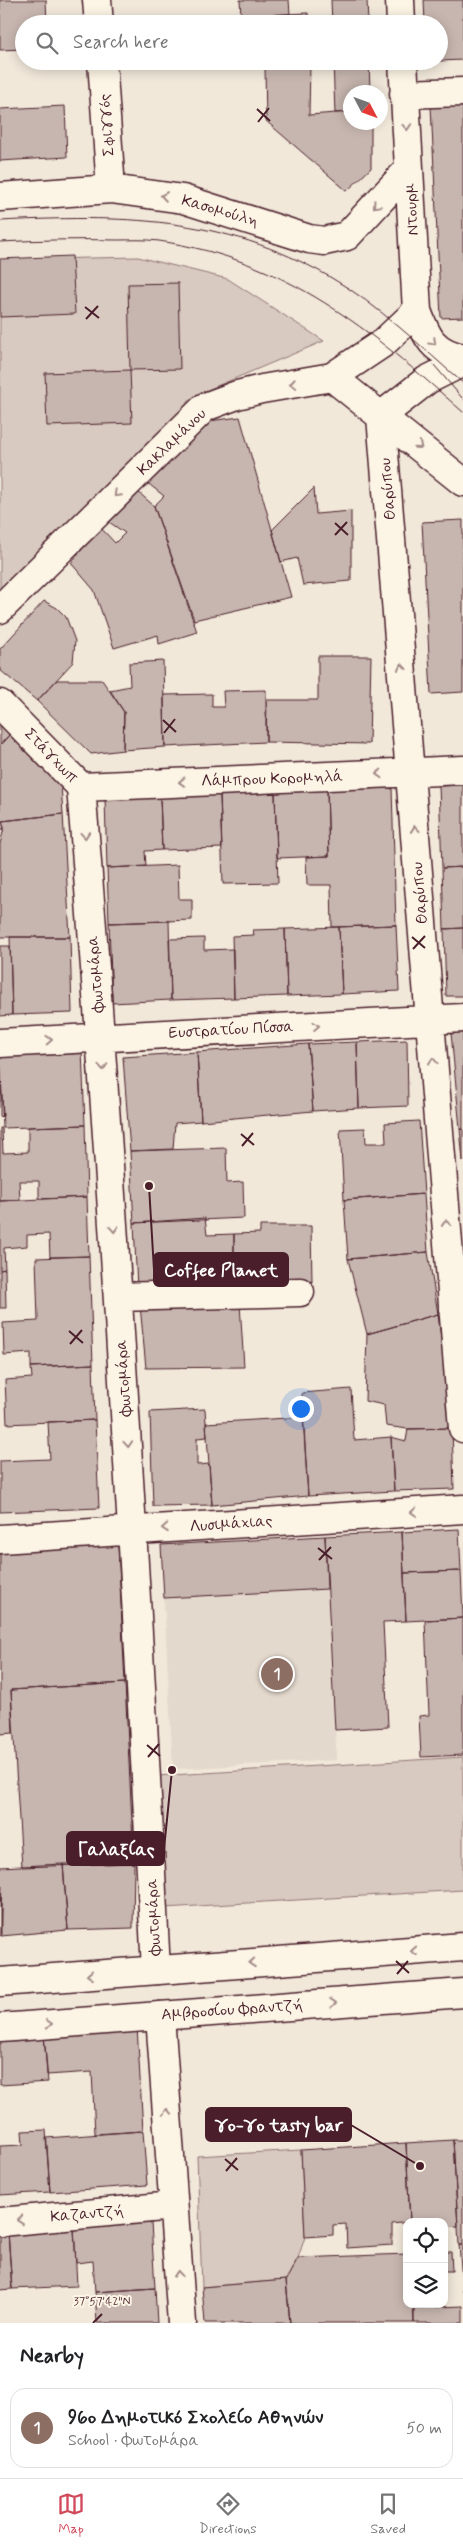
<!DOCTYPE html>
<meta charset="utf-8">
<style>
body{margin:0;font-family:Mynerve,sans-serif;background:#f2f2f2;color:#202124}
.controls{position:absolute;right:15px;bottom:15px;display:grid;overflow:hidden;border-radius:10px;box-shadow:0 2px 12px #0003}
.controls button{width:45px;height:45px;display:grid;place-items:center;padding:0;border:0;border-bottom:1px solid #e0e0e0;background:#fff;color:#202124;font:25px sans-serif}
.compass{position:absolute;left:343px;top:85px;width:45px;height:45px;border-radius:50%;background:#fff;box-shadow:0 2px 12px #0003;rotate:131deg}
.you{position:absolute;left:300px;top:1408px;width:18px;height:18px;margin:-12px;border:4px solid #fff;border-radius:50%;background:#1a73e8;box-shadow:0 0 0 8px #1a73e833}
.badge{display:grid;place-items:center;width:32px;height:32px;border-radius:50%;background:#d1495b;color:#fff;font-size:16px;font-weight:700}
.pin{position:absolute;translate:-50% -50%;border:2px solid #fff;box-shadow:0 1px 5px #0006}
.list{margin:0;padding:0;list-style:none}
h2{display:flex;justify-content:space-between;align-items:center;height:65px;margin:0;padding:0 20px;font-size:21px}
h2 small{font-size:16px;font-weight:400;color:#757577}
.list li{display:grid;grid-template-columns:32px 1fr auto;gap:15px;align-items:center;box-sizing:border-box;height:80px;margin:0 10px 10px;padding:0 10px;border:1px solid #e0e0e0;border-radius:15px}
.list b{display:block;font-size:19px;white-space:nowrap}
.list p{margin:0;font-size:16px;white-space:nowrap;color:#757577}
.list em{font-size:16px;font-style:normal;color:#757577}
.icon{flex:none;width:28px;height:28px;fill:none;stroke:currentColor;stroke-width:2;stroke-linecap:round;stroke-linejoin:round}
.map{position:relative;flex:none;width:463px;height:2323px;overflow:hidden}
.search{position:absolute;background:#fff;box-shadow:0 2px 12px #0003;left:15px;right:15px;top:15px;height:55px;display:flex;align-items:center;gap:12px;box-sizing:border-box;padding:0 18px;border-radius:28px;color:#757577;font-size:19px}
.sheet{height:155px;background:#fff}
nav{display:flex;justify-content:space-around;align-items:center;box-sizing:border-box;height:70px;border-top:1px solid #e0e0e0;background:#fff;font-size:14px;color:#757577}
nav a{display:grid;justify-items:center;gap:2px}
nav .on{color:#d1495b}
.map>svg:first-child{display:block}
.built{fill:#e4d9cd}
.green{fill:#d8cac0;stroke:#917476}
.building{fill:#c7b6af;stroke:#4a1f2b}
.lines{fill:none;stroke-linecap:round;stroke-linejoin:round}
.minor-casing{stroke:#4a1f2b;stroke-width:31}
.major-casing{stroke:#4a1f2b;stroke-width:31}
.minor{stroke:#fcf5e5;stroke-width:28}
.major{stroke:#fcf5e5;stroke-width:28}
.tram{stroke:#4a1f2b;stroke-width:1}
.oneway{stroke:#a38a88}
.ticks{fill:none;stroke:#4a1f2b;stroke-width:2}
.labels{text-anchor:middle;dominant-baseline:central;stroke-width:4;stroke-linejoin:round;paint-order:stroke}
.street-label{font-size:16px;fill:#4a1f2b;stroke:#fcf5e5}
.ticks-label{font-size:12px;text-anchor:middle;fill:#4a1f2b;stroke:#fcf5e5;stroke-width:4;stroke-linejoin:round;paint-order:stroke}
.leader{fill:none;stroke:#4a1f2b;stroke-width:2}
.callout-dot{fill:#4a1f2b;stroke:#fcf5e5;stroke-width:2}
.callout{fill:#4a1f2b;stroke:#4a1f2b;stroke-width:2}
.callout-label{font-size:18px;text-anchor:middle;font-weight:bold;fill:#fff}
</style>
<div class="map">
<svg width="463" height="2323" viewBox="0 0 463 2323">
<rect width="100%" height="100%" fill="#f1e8da"/>
<filter id="ink" filterUnits="userSpaceOnUse"><feTurbulence type="fractalNoise" baseFrequency=".02" numOctaves="2"/><feDisplacementMap in="SourceGraphic" scale="10" xChannelSelector="R" yChannelSelector="G"/><feConvolveMatrix kernelMatrix="1 2 1 2 8 2 1 2 1" color-interpolation-filters="sRGB"/></filter>
<g filter="url(#ink)">
<path class="built" d="M402,1532L383,1622L388,1727L335,1730L337,1760L173,1769L161,1545Z"/>
<path class="green" d="M138,257L228,279L324,341L205,391L0,598V260Z
M463,1757V1890L164,1908L156,1776Z
M301,2150L305,2237L298,2258L286,2280L202,2287L197,2156Z"/>
<path class="building" d="M0,0H46L47,24H24V49L0,50Z
M240,0H289L290,14L241,16Z
M331,0H367L368,24H332Z
M424,0H463V60L439,61V24H425Z
M308,13L309,24H263V15Z
M265,61H310V65L265,67Z
M333,61H369L370,92H350V112L335,113Z
M310,65L309,115L350,112V122H371V168L347,191L266,121L265,67Z
M463,105V317L441,318L431,106Z
M65,106L67,157L0,161V109Z
M72,256L75,314L0,317V259Z
M178,283L180,369L130,370L128,284Z
M130,370L132,423L47,426L45,373Z
M240,417L291,597L194,620L154,506L164,496L145,481L201,422Z
M314,488L316,514L351,511V581L303,585L297,558L281,562L272,530Z
M137,491L154,506L197,632L159,644L158,635L114,648L94,590L71,563L100,527L115,543L125,533L109,522Z
M463,520V692L431,694L422,522Z
M44,601L57,608L66,617L75,641L73,662L37,701L0,670V649Z
M318,656H371L369,744L266,742L267,700H318Z
M163,661L165,747L123,750L124,712L110,690L130,686L129,663Z
M57,680H102L124,712L123,750L91,754L37,701Z
M266,690V742L165,747L164,695L212,694V707H224L223,691Z
M0,725L10,734L0,745Z
M10,734L61,785L63,814L2,821L4,828L0,831V745Z
M463,785V867L442,868L439,786Z
M392,788L396,925L332,927L331,885H307L306,857L329,856L327,790Z
M327,790L329,856L277,858L275,793Z
M275,793L278,883L223,884L220,795Z
M220,795L222,848L162,850L160,797Z
M160,797L162,850L145,851L146,866L107,868L105,799Z
M63,814L70,937H0V844L4,828L2,821Z
M178,865L179,899H192V920L109,923L107,868Z
M463,867V928L444,929L442,868Z
M169,921L171,1000L112,1003L109,923Z
M396,925L399,991L342,994L339,927Z
M339,927L342,994L287,996L285,929Z
M463,928V996H446L444,929Z
M285,929L287,996L234,998L232,936L254,935L253,930Z
M10,937H70L72,1013L12,1015Z
M204,938V950L233,949L234,998L171,1000L169,939Z
M0,946H10L12,1015L0,1016Z
M463,1032V1129H460L451,1033Z
M407,1040L408,1106L359,1108L357,1042Z
M357,1042L359,1108L313,1111L308,1044Z
M308,1044L313,1111L201,1121L197,1052Z
M82,1050L85,1125L3,1128L0,1053Z
M197,1052L201,1121L175,1123L173,1149L130,1151L123,1057Z
M0,1053L3,1116L0,1117Z
M419,1121L424,1194L344,1200L340,1129L365,1128L366,1143H386L385,1123Z
M85,1125L87,1197L39,1199V1181H19L20,1200L0,1201V1128H2L3,1153L28,1152V1127Z
M460,1129H463V1161Z
M226,1148L227,1183L243,1182L244,1218L134,1223L130,1151Z
M424,1194L428,1252L348,1259L344,1200Z
M87,1197L89,1256L50,1257L49,1234L27,1235V1246L4,1248L5,1269L0,1270V1201Z
M205,1218L207,1235L234,1234V1283L137,1289L134,1223Z
M260,1226H311L312,1282L234,1283V1234L260,1233Z
M428,1252L438,1314L367,1334L348,1259Z
M89,1256L93,1364L31,1367V1353L4,1355L3,1323L38,1321L36,1258Z
M5,1269L6,1308H0V1270Z
M240,1304L244,1367L146,1368L140,1305Z
M438,1314L452,1428L408,1429L386,1426L384,1405L365,1401L367,1334Z
M93,1364L95,1420L7,1424L5,1380L32,1378L31,1367Z
M351,1389L354,1440L391,1437L394,1491L308,1496L302,1393Z
M205,1409L207,1437L197,1438V1465L209,1464L212,1505L153,1506L150,1412Z
M303,1417L308,1496L212,1505L206,1423Z
M95,1420L99,1508L0,1512V1461L50,1459L48,1422Z
M452,1428L454,1489L394,1491L391,1437L406,1441L408,1429Z
M459,1529L461,1571L404,1573L402,1532Z
M402,1532L406,1621L383,1622L388,1727L335,1730L325,1536Z
M325,1536L327,1589L164,1598L161,1545Z
M118,1544L125,1683L11,1690L13,1733L0,1734V1550Z
M461,1571L463,1618L406,1621L404,1573Z
M463,1618V1755L421,1757L419,1716L429,1715L425,1620Z
M125,1683L134,1863L22,1867L11,1690Z
M134,1863L133,1928L68,1930L63,1864Z
M63,1864L68,1930L1,1936L0,1867Z
M0,1884H2L0,1936Z
M137,2026L143,2131L95,2134L92,2072L47,2075L44,2034Z
M44,2034L48,2082L0,2085V2037Z
M46,2130L50,2192L0,2195V2146L23,2145L22,2131Z
M143,2131L147,2185L50,2192L46,2138Z
M453,2140L458,2226L444,2227V2222H410L406,2143Z
M453,2140H463V2245H459Z
M406,2143L410,2222L392,2224V2245L347,2248L346,2224L333,2225V2235L305,2237L301,2150Z
M151,2223L155,2288L95,2292L93,2261L76,2263L74,2228Z
M74,2228L77,2286L12,2289L8,2232Z
M0,2232H8L12,2289L0,2290Z
M459,2245H463V2292Z
M444,2252H451L452,2271H444Z
M407,2254V2304H413L414,2323H290L286,2280L298,2258Z
M286,2280L290,2323H205L202,2287Z
M155,2288L157,2323H97L95,2292Z
M463,2306V2323H414V2308Z"/>
<g class="lines">
<defs>
<path id="minor" d="M97,0L99,24
M400,0L401,24
M102,61L111,189
M403,61L417,311C427,338 433,352 463,358
M404,94L463,92
M0,197L111,189L183,199L309,239L324,241L347,236L409,169
M332,377L463,482
M381,416L463,1428
M381,416L427,380L463,362
M0,609L205,407L237,395L262,389L332,377L383,343L417,311
M0,704L81,787
M81,787C113,1181 136,1575 156,1970
M81,787L463,770
M0,1043L463,1018
M118,1297L300,1292
M0,1539L463,1509
M160,2016L182,2323
M0,2222L173,2206"/>
<path id="major" d="M0,1982L463,1947
M0,2028L463,1993"/>
</defs>
<use href="#minor" class="minor-casing"/>
<use href="#major" class="major-casing"/>
<use href="#minor" class="minor"/>
<use href="#major" class="major"/>
<path class="tram" d="M0,221C120,215 222,215 330,277C379,305 421,347 463,383
M0,242C39,240 78,239 117,240C131,240 145,239 159,241C288,260 369,329 463,412
M434,365L463,399"/>
</g>
<defs><path id="oneway-chevron" d="M-2-3.5L2.5 0L-2 3.5" fill="none" stroke-width="1.6" stroke-linecap="round" stroke-linejoin="round" transform="scale(1.25)"/></defs>
<g class="oneway">
<use href="#oneway-chevron" transform="translate(407 127) rotate(86)"/>
<use href="#oneway-chevron" transform="translate(164 196) rotate(-172)"/>
<use href="#oneway-chevron" transform="translate(376 205) rotate(133)"/>
<use href="#oneway-chevron" transform="translate(433 342) rotate(44)"/>
<use href="#oneway-chevron" transform="translate(293 384) rotate(170)"/>
<use href="#oneway-chevron" transform="translate(419 446) rotate(39)"/>
<use href="#oneway-chevron" transform="translate(117 494) rotate(135)"/>
<use href="#oneway-chevron" transform="translate(402 667) rotate(-95)"/>
<use href="#oneway-chevron" transform="translate(379 774) rotate(178)"/>
<use href="#oneway-chevron" transform="translate(182 782) rotate(178)"/>
<use href="#oneway-chevron" transform="translate(415 829) rotate(-95)"/>
<use href="#oneway-chevron" transform="translate(85 835) rotate(85)"/>
<use href="#oneway-chevron" transform="translate(316 1026) rotate(-3)"/>
<use href="#oneway-chevron" transform="translate(49 1040) rotate(-3)"/>
<use href="#oneway-chevron" transform="translate(433 1061) rotate(-95)"/>
<use href="#oneway-chevron" transform="translate(103 1067) rotate(86)"/>
<use href="#oneway-chevron" transform="translate(446 1223) rotate(-95)"/>
<use href="#oneway-chevron" transform="translate(114 1229) rotate(86)"/>
<use href="#oneway-chevron" transform="translate(128 1444) rotate(86)"/>
<use href="#oneway-chevron" transform="translate(414 1512) rotate(176)"/>
<use href="#oneway-chevron" transform="translate(165 1528) rotate(176)"/>
<use href="#oneway-chevron" transform="translate(414 1951) rotate(176)"/>
<use href="#oneway-chevron" transform="translate(252 1963) rotate(176)"/>
<use href="#oneway-chevron" transform="translate(90 1975) rotate(176)"/>
<use href="#oneway-chevron" transform="translate(333 2003) rotate(-4)"/>
<use href="#oneway-chevron" transform="translate(49 2024) rotate(-4)"/>
<use href="#oneway-chevron" transform="translate(167 2112) rotate(-94)"/>
<use href="#oneway-chevron" transform="translate(20 2220) rotate(175)"/>
<use href="#oneway-chevron" transform="translate(178 2274) rotate(-94)"/>
</g>
</g>
<path class="ticks" d="M257,109L270,121M258,122L269,108M85,307L99,318M86,319L98,306M335,523L348,535M335,535L347,522M163,720L176,732M164,733L175,719M412,937L425,948M413,949L425,936M241,1134L254,1145M242,1146L253,1133M69,1331L83,1343M70,1344L82,1330M318,1548L332,1559M319,1560L331,1547M147,1745L160,1756M148,1757L159,1744M396,1961L409,1973M397,1974L408,1961M225,2159L238,2170M226,2171L237,2158M93,2323L102,2314"/>
<g class="labels">
<g class="street-label">
<text transform="translate(107 125) rotate(-94)">Σφιγγός</text>
<text transform="translate(412 209) rotate(-93)">Ντουρμ</text>
<text transform="translate(220 211) rotate(16)">Κασομούλη</text>
<text transform="translate(172 442) rotate(-44)">Κακλαμάνου</text>
<text transform="translate(388 489) rotate(-95)">Θαρύπου</text>
<text transform="translate(51 756) rotate(46)">Στάγχωπ</text>
<text transform="translate(272 779) rotate(-2)">Λάμπρου Κορομηλά</text>
<text transform="translate(420 893) rotate(-95)">Θαρύπου</text>
<text transform="translate(96 974) rotate(-95)">Φωτομάρα</text>
<text transform="translate(231 1030) rotate(-3)">Ευστρατίου Πίσσα</text>
<text transform="translate(124 1378) rotate(-94)">Φωτομάρα</text>
<text transform="translate(231 1524) rotate(-4)">Λυσιμάχιας</text>
<text transform="translate(154 1917) rotate(-93)">Φωτομάρα</text>
<text transform="translate(232 2010) rotate(-4)">Αμβροσίου Φραντζή</text>
<text transform="translate(87 2214) rotate(-5)">Καζαντζή</text>
</g>
</g>
<g class="ticks-label">
<text x="102" y="2305">37°57'42"N</text>
</g>
<path class="leader" d="M149 1186L154 1270M172 1770L164 1849M420 2166L351 2125"/>
<g class="callout-dot">
<circle cx="149" cy="1186" r="5"/>
<circle cx="172" cy="1770" r="5"/>
<circle cx="420" cy="2166" r="5"/>
</g>
<g class="callout">
<rect x="154" y="1253" width="134" height="33" rx="5"/>
<rect x="67" y="1832" width="97" height="33" rx="5"/>
<rect x="206" y="2108" width="145" height="33" rx="5"/>
</g>
<g class="callout-label">
<text x="221" y="1276">Coffee Planet</text>
<text x="116" y="1855">Γαλαξίας</text>
<text x="279" y="2131">γο-γο tasty bar</text>
</g>
</svg>
<div class="controls">
<button><svg class="icon" aria-label="locate" viewBox="0 0 24 24"><circle cx="12" cy="12" r="6"/><path d="M12 2v4M12 18v4M2 12h4M18 12h4"/></svg></button>
<button><svg class="icon" aria-label="layers" viewBox="0 0 24 24"><path d="M12 4l9 5-9 5-9-5zM3 14l9 5 9-5"/></svg></button>
</div>
<svg class="compass" viewBox="-18 -18 36 36"><path d="M0-13l5 13h-10z" fill="#e53935"/><path d="M0 13l5-13h-10z" fill="#757577"/></svg>
<div class="you"></div>
<div class="pin badge" style="left:277px;top:1674px;background:#8d6e63">1</div>
<div class="search"><svg class="icon" aria-label="search" viewBox="0 0 24 24"><circle cx="10" cy="10" r="6"/><path d="M15 15l6 6"/></svg>Search here</div>
</div>
<section class="sheet">
<h2>Nearby<small></small></h2>
<ul class="list">
<li><span class="badge" style="background:#8d6e63">1</span><div><b>96ο Δημοτικό Σχολείο Αθηνών</b><p>School · Φωτομάρα</p></div><em>50 m</em></li>
</ul>
</section>
<nav>
<a class="on"><svg class="icon" aria-label="map" viewBox="0 0 24 24"><path d="M3 6l6-2 6 2 6-2v14l-6 2-6-2-6 2zM9 4v14M15 6v14"/></svg>Map</a>
<a><svg class="icon" aria-label="directions" viewBox="0 0 24 24"><path d="M12 3l9 9-9 9-9-9zM9 14v-3h6M13 9l2 2-2 2"/></svg>Directions</a>
<a><svg class="icon" aria-label="saved" viewBox="0 0 24 24"><path d="M7 4h10v16l-5-4-5 4z"/></svg>Saved</a>
</nav>
